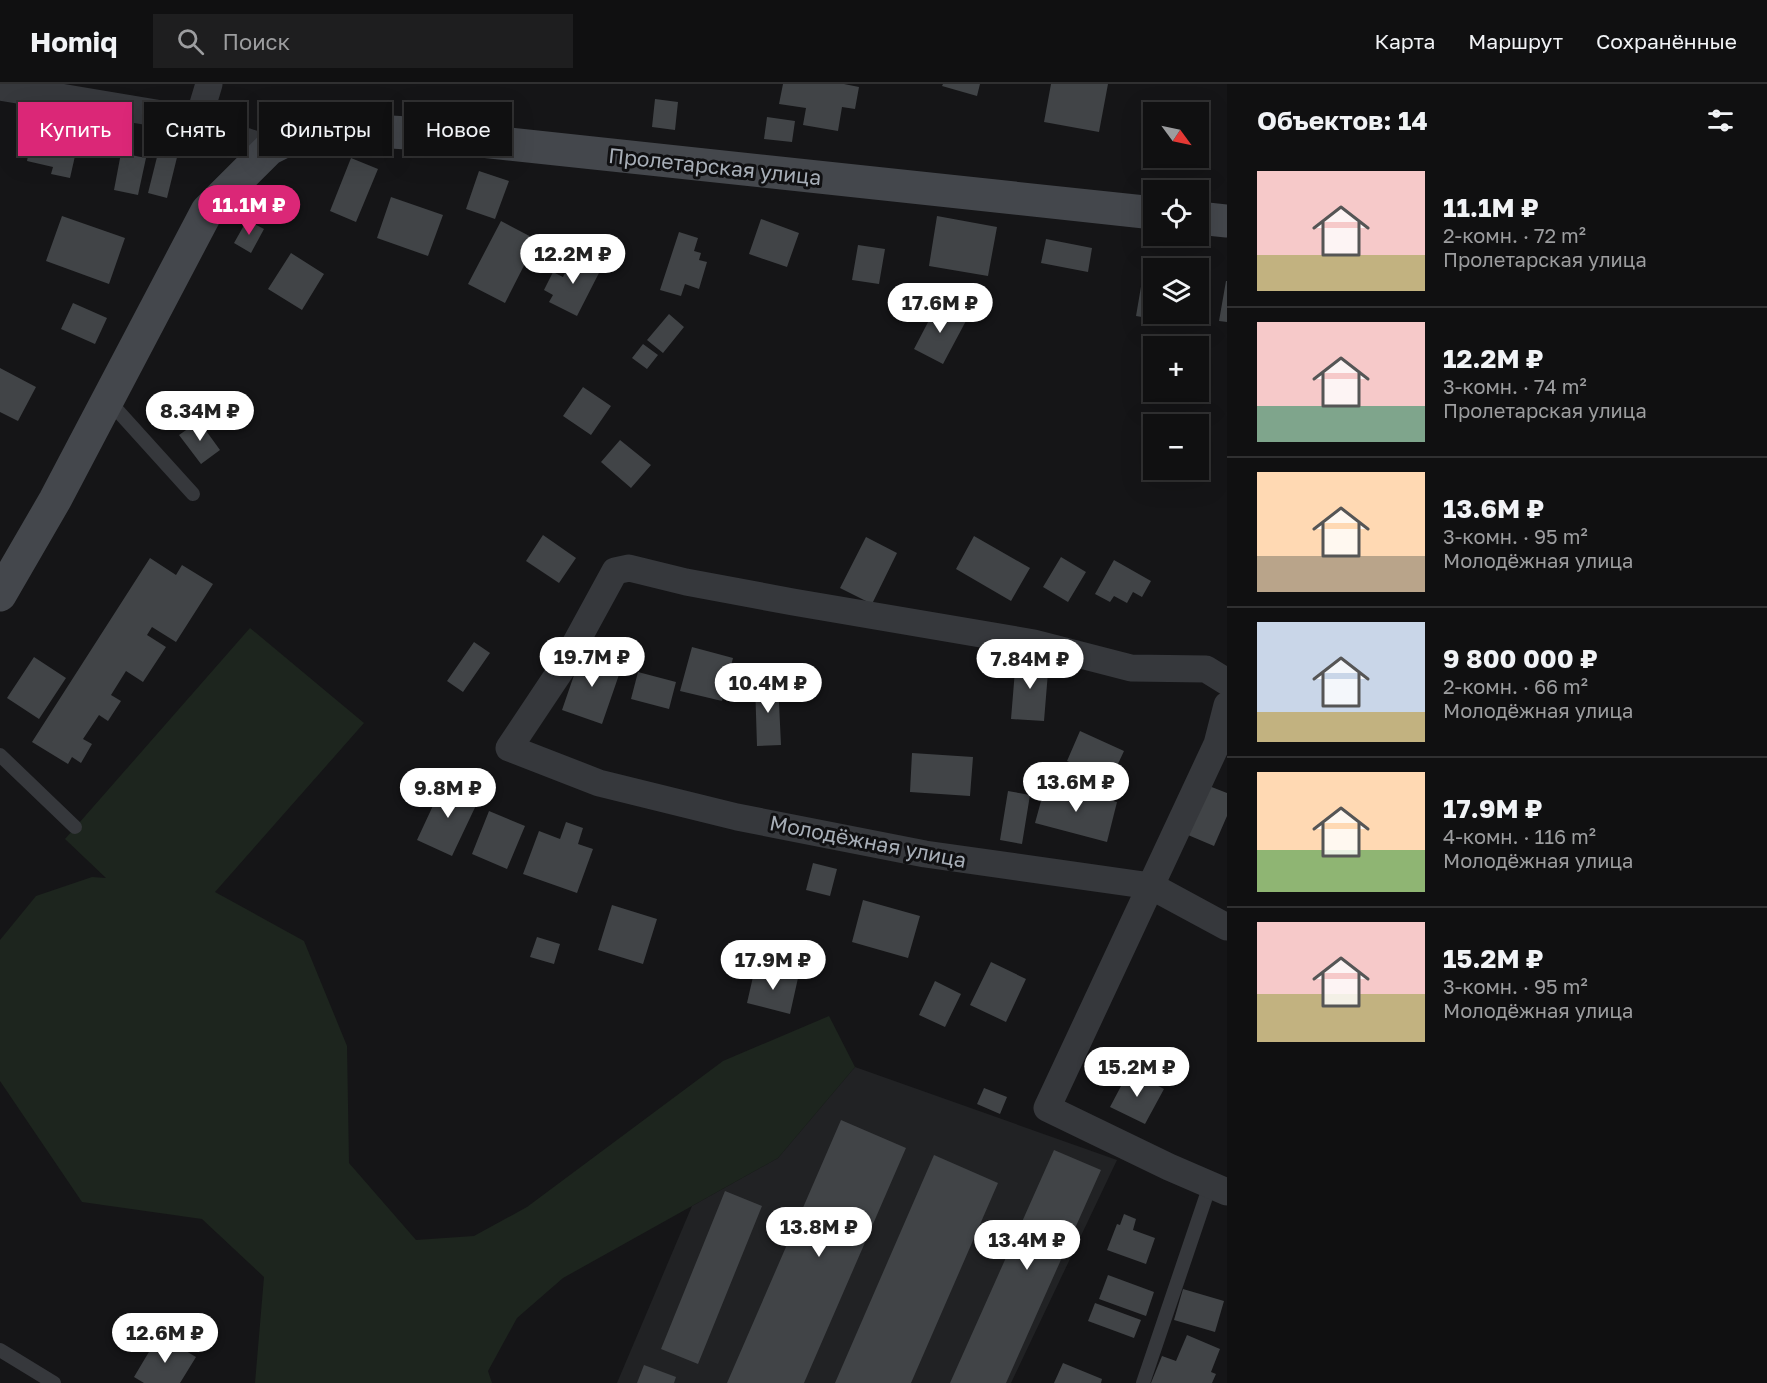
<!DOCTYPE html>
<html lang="ru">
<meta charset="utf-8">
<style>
:root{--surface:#101011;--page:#1e1e1f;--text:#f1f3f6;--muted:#9c9d9f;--line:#303031;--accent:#db2777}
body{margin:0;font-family:"Golos Text",sans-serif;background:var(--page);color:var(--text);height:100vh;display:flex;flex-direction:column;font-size:22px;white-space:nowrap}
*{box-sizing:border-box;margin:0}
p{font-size:20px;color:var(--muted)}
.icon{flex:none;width:33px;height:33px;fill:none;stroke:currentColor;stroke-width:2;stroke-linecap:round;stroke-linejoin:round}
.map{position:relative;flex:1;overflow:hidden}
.drawer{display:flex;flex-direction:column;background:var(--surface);width:540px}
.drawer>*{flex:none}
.banner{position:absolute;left:18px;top:18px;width:570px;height:54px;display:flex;gap:12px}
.needle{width:39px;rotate:123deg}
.buttons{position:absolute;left:1143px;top:18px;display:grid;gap:12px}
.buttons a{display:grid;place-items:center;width:66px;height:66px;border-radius:0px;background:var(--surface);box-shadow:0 6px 24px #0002,0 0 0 2px var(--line);font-size:30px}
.price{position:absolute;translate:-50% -51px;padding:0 14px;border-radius:21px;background:#fff;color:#222;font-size:20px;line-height:39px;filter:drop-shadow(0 2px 3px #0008)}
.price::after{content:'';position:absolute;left:50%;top:36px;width:18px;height:14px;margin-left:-9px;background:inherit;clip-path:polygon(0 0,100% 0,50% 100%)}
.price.selected{background:var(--accent);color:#fff}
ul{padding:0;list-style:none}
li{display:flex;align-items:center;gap:18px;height:150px;padding:0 30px}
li+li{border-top:2px solid var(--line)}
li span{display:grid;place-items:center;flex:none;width:168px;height:120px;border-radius:0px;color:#555}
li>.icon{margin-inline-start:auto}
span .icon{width:72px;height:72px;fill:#fffc;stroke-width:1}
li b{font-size:26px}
h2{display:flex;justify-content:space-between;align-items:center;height:72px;padding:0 30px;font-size:26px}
.pill{padding:0 21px;border-radius:0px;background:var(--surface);box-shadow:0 6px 24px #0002,0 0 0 2px var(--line);font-size:21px;line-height:54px}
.pill.selected{background:var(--accent);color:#fff}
header{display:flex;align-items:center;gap:36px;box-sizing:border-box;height:84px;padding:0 30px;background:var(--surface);border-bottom:2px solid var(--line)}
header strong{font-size:28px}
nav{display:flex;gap:33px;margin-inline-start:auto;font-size:21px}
.search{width:420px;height:54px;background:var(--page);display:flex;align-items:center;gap:15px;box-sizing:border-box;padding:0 21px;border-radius:0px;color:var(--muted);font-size:22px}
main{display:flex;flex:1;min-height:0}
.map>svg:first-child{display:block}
</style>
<header>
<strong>Homiq</strong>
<div class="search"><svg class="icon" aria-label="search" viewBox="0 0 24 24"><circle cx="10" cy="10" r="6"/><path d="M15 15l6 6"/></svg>Поиск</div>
<nav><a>Карта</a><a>Маршрут</a><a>Сохранённые</a></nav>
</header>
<main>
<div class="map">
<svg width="1227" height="1299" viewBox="0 0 1227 1299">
<rect width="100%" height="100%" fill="#151517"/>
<path fill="#212224" d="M855,983L1117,1076L1011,1299H617L692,1122L778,1074Z"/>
<path fill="#1d251e" d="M250,544L364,639L215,808L304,857L347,962L349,1079L416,1156L474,1152L527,1123L723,977L829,932L855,983L778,1074L563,1194L517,1234L488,1287L492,1299H255L264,1193L202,1135L82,1118L0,997V856L36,812L92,793L106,794L65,755Z"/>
<path fill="#414447" d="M783,0H844L859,3L855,25L842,23L838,47L803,41L806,24L779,20Z
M943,0H980L977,12L942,2Z
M1051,0H1108L1099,48L1044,38Z
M655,15L678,18L675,46L652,43Z
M767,33L795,37L792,58L764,55Z
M57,40L66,42L65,47L80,50L70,94L51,90L53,83L27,77L34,41L56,45Z
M164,45L183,49L167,114L148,109Z
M121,69L146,74L138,111L114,106Z
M351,74L378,85L356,138L330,127Z
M479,87L509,97L495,135L466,125Z
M391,113L443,131L428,172L377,154Z
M62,132L125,154L109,200L46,177Z
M937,132L997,143L988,192L929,182Z
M761,135L799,149L787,183L749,170Z
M247,136L264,145L251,169L234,159Z
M501,137L537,156L505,219L468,200Z
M679,148L698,154L694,167L701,169L699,176L707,178L699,205L685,200L681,212L660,206Z
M1046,155L1092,164L1088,188L1041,179Z
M858,161L885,165L879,200L852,196Z
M291,169L324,190L302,226L268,205Z
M574,171L601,185L577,232L549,218L553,211L544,206L553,188L563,193Z
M1144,185L1154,187V230H1166L1165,237L1136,232Z
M1226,197H1227V238L1219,237Z
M73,219L107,234L95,260L61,245Z
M938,219L967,235L943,280L914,265Z
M669,230L684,243L663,269L647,256Z
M643,260L658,271L647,285L632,274Z
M0,284L36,303L18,337L0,328Z
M583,303L611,322L591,351L563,332Z
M199,337L220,366L201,380L179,351Z
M620,356L651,381L631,404L601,378Z
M543,451L576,474L559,499L526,477Z
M974,452L1030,484L1011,517L956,485Z
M866,453L897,469L872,520L840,504Z
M1061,473L1086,488L1068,518L1043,503Z
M150,474L176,491L182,481L213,500L176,558L152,543L147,551L166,563L143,598L126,587L111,611L121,617L108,637L99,631L83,655L92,660L81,679L72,673L68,680L32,658Z
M1114,476L1151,497L1142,513L1133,508L1127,519L1114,512L1110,518L1095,510Z
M474,558L490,569L463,608L447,597Z
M692,563L733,574L722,617L680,607Z
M582,568L622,582L602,640L562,626Z
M34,573L66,594L39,635L7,614Z
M1016,574L1049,576L1044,637L1011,635Z
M638,588L676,598L669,625L631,615Z
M778,598L781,661L757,662L755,599Z
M1080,647L1124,667L1110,697L1067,677Z
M912,669L973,673L970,712L910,708Z
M444,698L479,715L452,772L417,756Z
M1046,699L1117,718L1107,758L1035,739Z
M1209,702L1227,709V732L1214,762L1188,751Z
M1008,707L1030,711L1022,760L1000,756Z
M489,727L525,742L507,785L472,770Z
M566,738L583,744L578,760L593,765L577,809L523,790L539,747L560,755Z
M813,779L837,785L830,812L806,806Z
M863,816L920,832L908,874L852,858Z
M612,821L657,835L643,880L598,866Z
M537,853L560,860L554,880L530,873Z
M991,878L1026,895L1006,938L970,921Z
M755,884L798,894L790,930L747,919Z
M935,897L961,910L945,943L919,931Z
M1129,987L1164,1005L1145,1040L1110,1023Z
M984,1004L1007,1013L1000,1030L977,1020Z
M841,1036L906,1064L804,1299H727Z
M1054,1066L1101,1086L1006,1299H950Z
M934,1071L998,1099L911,1299H835Z
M725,1107L762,1122L698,1280L661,1265Z
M1124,1130L1136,1135L1133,1146L1155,1154L1146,1180L1107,1166L1117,1140L1120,1141Z
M1108,1191L1154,1208L1146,1232L1099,1215Z
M1183,1205L1224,1217L1215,1248L1174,1236Z
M1095,1219L1141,1236L1134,1254L1088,1237Z
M159,1251L196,1273L180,1299H144L134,1293Z
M1187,1251L1220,1265L1211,1288L1216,1290L1212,1299H1151L1162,1272L1176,1277Z
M1063,1279L1102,1295L1101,1299H1054Z
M644,1281L676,1293L674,1299H637Z"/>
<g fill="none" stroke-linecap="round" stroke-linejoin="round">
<path stroke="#36383c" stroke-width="14" d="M108,316L193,410
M0,671L75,743
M0,1266L54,1299
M1143,1299L1210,1101"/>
<path stroke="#36383c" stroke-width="27" d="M0,3L168,31L269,65
M197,40L209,0
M1227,598L1206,585L1131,584L1034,559L793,518L686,498L629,484L615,487L561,586L509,664L599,699L737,733L925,770L1151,802L1227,843
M1227,621L1217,660L1047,1024L1169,1083L1227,1108"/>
<path stroke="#44474c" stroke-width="33" d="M1198,134L1227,137
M0,511L55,416L207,127L269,65L295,52L329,44L407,49L1154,129"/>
</g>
<g text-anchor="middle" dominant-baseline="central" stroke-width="6" stroke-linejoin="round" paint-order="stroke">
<g font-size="21" fill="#a7aeb7" stroke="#101012">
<text transform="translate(715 82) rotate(6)">Пролетарская улица</text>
<text transform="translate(868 757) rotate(11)">Молодёжная улица</text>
</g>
</g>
</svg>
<div class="buttons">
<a><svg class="needle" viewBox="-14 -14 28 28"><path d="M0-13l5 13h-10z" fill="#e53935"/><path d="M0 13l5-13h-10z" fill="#9c9d9f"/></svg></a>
<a><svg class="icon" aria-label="locate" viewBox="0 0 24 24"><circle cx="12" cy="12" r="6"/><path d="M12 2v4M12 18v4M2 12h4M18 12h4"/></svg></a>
<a><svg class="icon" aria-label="layers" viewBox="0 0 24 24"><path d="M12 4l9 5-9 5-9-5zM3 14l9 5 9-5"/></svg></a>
<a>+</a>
<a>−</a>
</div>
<b class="price selected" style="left:249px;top:152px">11.1M ₽</b>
<b class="price" style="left:573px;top:201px">12.2M ₽</b>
<b class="price" style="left:940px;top:250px">17.6M ₽</b>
<b class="price" style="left:200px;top:358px">8.34M ₽</b>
<b class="price" style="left:592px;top:604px">19.7M ₽</b>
<b class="price" style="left:1030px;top:606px">7.84M ₽</b>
<b class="price" style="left:768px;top:630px">10.4M ₽</b>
<b class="price" style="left:1076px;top:729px">13.6M ₽</b>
<b class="price" style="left:448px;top:735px">9.8M ₽</b>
<b class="price" style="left:773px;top:907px">17.9M ₽</b>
<b class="price" style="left:1137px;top:1014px">15.2M ₽</b>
<b class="price" style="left:819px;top:1174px">13.8M ₽</b>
<b class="price" style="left:1027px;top:1187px">13.4M ₽</b>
<b class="price" style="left:165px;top:1280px">12.6M ₽</b>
<div class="banner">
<a class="pill selected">Купить</a>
<a class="pill">Снять</a>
<a class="pill">Фильтры</a>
<a class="pill">Новое</a>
</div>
</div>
<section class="drawer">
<h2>Объектов: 14<svg class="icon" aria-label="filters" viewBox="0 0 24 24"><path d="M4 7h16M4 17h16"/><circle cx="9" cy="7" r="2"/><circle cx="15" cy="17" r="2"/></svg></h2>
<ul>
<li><span style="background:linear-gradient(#f6c9c9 70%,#c2b280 0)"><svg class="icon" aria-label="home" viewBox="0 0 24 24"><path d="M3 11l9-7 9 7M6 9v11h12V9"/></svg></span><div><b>11.1M ₽</b><p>2-комн. · 72 m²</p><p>Пролетарская улица</p></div></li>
<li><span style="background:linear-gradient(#f6c9c9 70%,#7fa58c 0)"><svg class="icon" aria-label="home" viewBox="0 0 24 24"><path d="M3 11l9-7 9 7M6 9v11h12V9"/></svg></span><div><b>12.2M ₽</b><p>3-комн. · 74 m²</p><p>Пролетарская улица</p></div></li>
<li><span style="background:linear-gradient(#ffd9b3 70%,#b9a48a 0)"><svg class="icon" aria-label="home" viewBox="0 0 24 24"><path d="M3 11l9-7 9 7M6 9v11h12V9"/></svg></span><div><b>13.6M ₽</b><p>3-комн. · 95 m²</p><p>Молодёжная улица</p></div></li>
<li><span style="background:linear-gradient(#c9d6e8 75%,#c2b280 0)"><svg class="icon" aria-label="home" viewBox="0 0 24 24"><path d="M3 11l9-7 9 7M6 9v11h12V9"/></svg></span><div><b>9 800 000 ₽</b><p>2-комн. · 66 m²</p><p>Молодёжная улица</p></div></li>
<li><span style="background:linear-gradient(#ffd9b3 65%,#8fb573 0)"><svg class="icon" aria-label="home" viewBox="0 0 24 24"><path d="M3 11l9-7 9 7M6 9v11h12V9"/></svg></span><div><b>17.9M ₽</b><p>4-комн. · 116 m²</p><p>Молодёжная улица</p></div></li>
<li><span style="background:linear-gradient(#f6c9c9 60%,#c2b280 0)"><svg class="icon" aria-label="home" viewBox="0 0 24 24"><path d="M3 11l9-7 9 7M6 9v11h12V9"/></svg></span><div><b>15.2M ₽</b><p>3-комн. · 95 m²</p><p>Молодёжная улица</p></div></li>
</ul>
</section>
</main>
